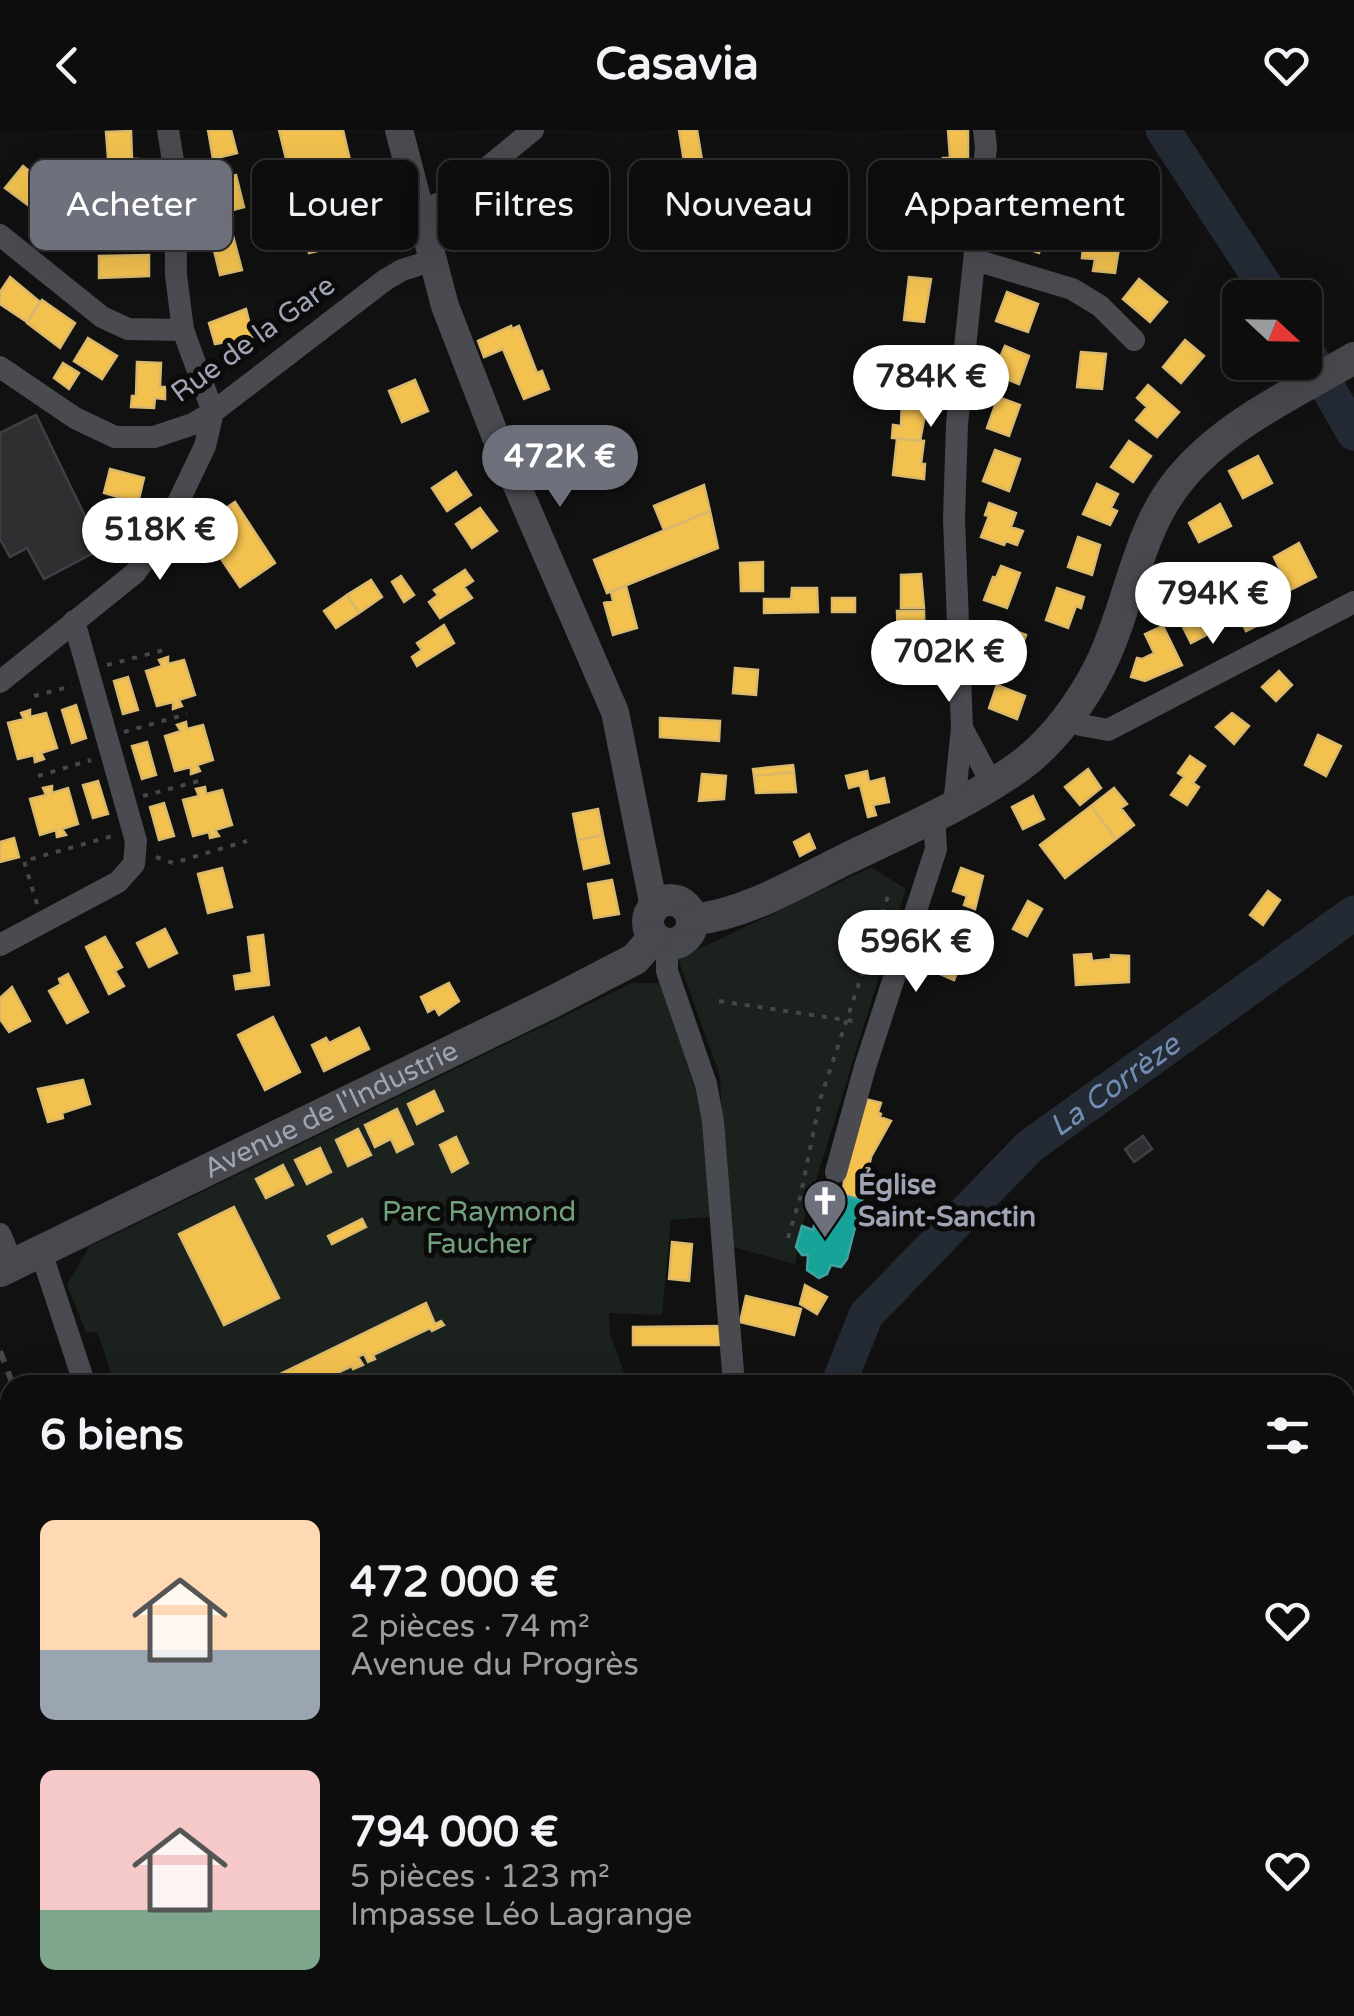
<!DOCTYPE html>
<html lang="fr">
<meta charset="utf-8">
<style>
:root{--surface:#0d0d0d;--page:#161616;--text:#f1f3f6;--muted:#9a9c9d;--line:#2d2d2e;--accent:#6e707b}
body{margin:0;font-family:"Varela Round",sans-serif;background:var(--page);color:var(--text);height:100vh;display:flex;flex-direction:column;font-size:38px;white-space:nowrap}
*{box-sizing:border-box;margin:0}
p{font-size:32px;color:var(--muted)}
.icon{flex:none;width:55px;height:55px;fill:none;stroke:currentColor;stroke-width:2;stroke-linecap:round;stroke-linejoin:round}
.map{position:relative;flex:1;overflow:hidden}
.panel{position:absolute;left:0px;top:1245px;width:1355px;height:642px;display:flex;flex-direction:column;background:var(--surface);border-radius:30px 30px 0 0;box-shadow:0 10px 40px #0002,0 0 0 2px var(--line)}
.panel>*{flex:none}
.hud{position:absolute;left:30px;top:30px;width:1295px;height:90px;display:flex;gap:20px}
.needle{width:65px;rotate:112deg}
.controls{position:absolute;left:1222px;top:150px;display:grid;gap:20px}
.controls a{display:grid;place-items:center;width:100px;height:100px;border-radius:15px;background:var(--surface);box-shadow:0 10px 40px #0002,0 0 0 2px var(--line);font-size:50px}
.price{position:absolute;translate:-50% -85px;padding:0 22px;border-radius:35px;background:#fff;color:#222;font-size:32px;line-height:65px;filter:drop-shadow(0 2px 5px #0008)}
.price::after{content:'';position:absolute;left:50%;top:60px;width:30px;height:22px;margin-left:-15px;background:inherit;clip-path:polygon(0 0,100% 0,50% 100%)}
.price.active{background:var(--accent);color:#fff}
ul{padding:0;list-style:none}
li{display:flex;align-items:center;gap:30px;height:250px;padding:0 40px}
li span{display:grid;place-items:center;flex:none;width:280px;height:200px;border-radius:15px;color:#555}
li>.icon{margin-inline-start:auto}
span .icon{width:120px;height:120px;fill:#fffc;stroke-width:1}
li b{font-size:42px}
h2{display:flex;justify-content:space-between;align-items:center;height:120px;padding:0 40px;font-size:42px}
.chip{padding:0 35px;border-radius:15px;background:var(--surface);box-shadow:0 10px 40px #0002,0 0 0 2px var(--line);font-size:35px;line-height:90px}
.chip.active{background:var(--accent);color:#fff}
header{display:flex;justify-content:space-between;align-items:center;height:130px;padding:0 40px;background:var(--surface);font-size:45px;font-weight:800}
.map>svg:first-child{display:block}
</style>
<header><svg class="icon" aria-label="back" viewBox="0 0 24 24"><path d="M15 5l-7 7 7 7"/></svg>Casavia<svg class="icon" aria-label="heart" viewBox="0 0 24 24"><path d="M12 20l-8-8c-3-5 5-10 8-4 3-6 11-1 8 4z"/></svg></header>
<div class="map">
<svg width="1354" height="1886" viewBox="0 0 1354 1886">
<rect width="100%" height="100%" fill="#111"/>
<path fill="#1b211c" d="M871,737L906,759L802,1096L795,1134L729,1116L720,946L678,829Z
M632,853H671L706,954L720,1086L671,1090L662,1185L609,1183L610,1205L629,1255H115L98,1203L86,1202L67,1155L89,1117Z
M355,1878H838L842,1886H359Z"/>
<path fill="#f2c14e" stroke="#d9b86d" stroke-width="2.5" d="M208,0H231L237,23L213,29Z
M279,0H343L352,39L359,38L360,44L354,47L358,65L350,66L360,105L356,112L309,123Z
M679,0H697L702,30L684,32Z
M948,0H968V44L945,47L943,28H950Z
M131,1L132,29H138L139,40L109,42L106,2Z
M23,36L57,64L40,84L5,58Z
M1040,44L1049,45L1047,51L1054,53L1056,47L1072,52V56L1076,54L1086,68L1074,78L1067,70H1064L1062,75L1036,64Z
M236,45L244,77L218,84L213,51Z
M115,61L143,62V94H115Z
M1017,86L1048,98L1039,123L1006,111Z
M232,102L242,140L220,145L211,108Z
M1084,107L1120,112L1115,143L1093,141L1095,129L1082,128Z
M149,125V146L99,148V126Z
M10,147L40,172L27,192L0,174V162Z
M909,147L931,149L924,192L904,190Z
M1139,149L1167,172L1150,192L1123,169Z
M1007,162L1038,174L1028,202L996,191Z
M42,170L75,193L60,218L27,193Z
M246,179L253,207L215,214L209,193Z
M511,196L512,199L519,196L537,243L542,241L549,259L524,269L503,219L484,227L478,211Z
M88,208L117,226L102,249L74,231Z
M1185,210L1204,226L1181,253L1163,237Z
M1005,216L1029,226L1019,254L993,244Z
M1081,222L1106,224L1102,259L1077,257Z
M137,232L161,233L160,257H165V269L155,268L154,278L131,277L132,266H136Z
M63,233L79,243L69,259L54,248Z
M415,250L428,281L402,292L389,261Z
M1148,255L1179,282L1157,307L1136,290L1147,277L1137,268Z
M902,266L928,269L920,311L892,308L893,295L901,296Z
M998,267L1020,275L1009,306L987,298Z
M897,309L924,311L921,334H925L924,349L893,345Z
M1129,311L1151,326L1133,352L1111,337Z
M995,320L1020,329L1009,361L983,351Z
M1258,326L1272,353L1243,368L1229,341Z
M110,339L144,348L138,373L104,363Z
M456,342L471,365L447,381L432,358Z
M1097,354L1118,364L1111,378L1117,381L1110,395L1083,384Z
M704,355L710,381L664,400L654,376Z
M235,372L275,433L240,457L199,396Z
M989,373L1016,383L1011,397L1023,401L1017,415L1006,411L1004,415L981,407L989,386L985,385Z
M1220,374L1231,396L1199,412L1189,393Z
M480,378L497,401L472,418L456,394Z
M710,381L718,418L607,463L594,430Z
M1078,407L1100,415L1092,445L1068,437Z
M1299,413L1316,447L1290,460L1274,427Z
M763,432V461H741L740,433Z
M1001,436L1020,443L1007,478L984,470L993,447L996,448Z
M465,440L473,451L464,457L472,468L440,488L429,472L438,465L434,460Z
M921,444L924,478H901V445Z
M401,446L414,465L404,472L392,452Z
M371,450L382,467L359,483L347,465Z
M626,456L637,498L613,505L604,473L613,471L611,462Z
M792,458H817L818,482L764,483V469H791Z
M1057,458L1084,467L1081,478L1076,476L1068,498L1046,490Z
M1267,464L1277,486L1246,501L1236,480Z
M347,465L359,483L336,498L324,481Z
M832,468H855V482H832Z
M1209,474L1220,498L1191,513L1179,489Z
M897,481H924L925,516L898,517Z
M997,494L1026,505L1014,537L986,526Z
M444,495L454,513L417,536L412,527L422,520L417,513Z
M1163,496L1182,535L1145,551L1131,547L1137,528L1142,529L1154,523L1145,504Z
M925,516L926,545H904V517Z
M168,527V534L184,530L195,565L179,570L182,576L173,579V572L157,576L146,541L162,536L159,530Z
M735,538L758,540L756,565L733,563Z
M1279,541L1292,555L1276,571L1262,557Z
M128,547L138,580L123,584L114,551Z
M997,555L1025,566L1017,589L989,578Z
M76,575L86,608L72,613L62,580Z
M30,580V587L46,583L57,618L41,623L44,629L35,632L34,625L18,629L8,593L24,589L21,583Z
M1232,583L1249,596L1234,614L1216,597Z
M660,588L720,591L719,611L660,607Z
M186,592L187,599L203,595L213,630L197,635L200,641L191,644V637L175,641L165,606L181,601L177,595Z
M1318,605L1341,616L1326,646L1305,635Z
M147,612L156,645L142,649L132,616Z
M1190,626L1205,636L1193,653L1199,657L1187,675L1171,665L1184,647L1178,643Z
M793,635L794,642L754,646L753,639Z
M1088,639L1101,658L1080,675L1065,657Z
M867,641L869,652L884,648L889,672L873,675L876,685L868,687L860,655L849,658L846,646Z
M794,642L796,662L756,663L754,646Z
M702,644L726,646L724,669L699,671Z
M98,651L108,684L93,688L83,655Z
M52,656V663L68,658L78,694L62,699L66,705L57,707L56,700L40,705L30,669L46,665L43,658Z
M205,657L206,664L222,660L232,695L215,700L219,706L210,708L209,702L193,706L183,670L199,666L196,659Z
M1114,658L1127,674L1121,678L1134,695L1116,709L1091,676Z
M1033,666L1044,689L1023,699L1012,677Z
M164,673L174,706L159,710L150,677Z
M1091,676L1116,709L1065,748L1040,715Z
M598,679L603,705L578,710L573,684Z
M809,704L815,718L800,726L794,712Z
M603,705L609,733L584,739L578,710Z
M14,708L19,727L0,732V712Z
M222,738L232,777L208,783L198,744Z
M961,738L983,746L975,779L964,775L967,766L953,761Z
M612,750L619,784L594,788L588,754Z
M1268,761L1280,770L1263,795L1250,785Z
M1028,771L1042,779L1027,806L1013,799Z
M950,794L976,806L970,818L944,807Z
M165,799L177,823L149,837L137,813Z
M263,805L269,855L236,859L234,846L252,843L248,807Z
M105,807L122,837L115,841L124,856L109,864L86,817Z
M944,807L968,817L954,850L931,840Z
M1091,824L1092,831L1111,829V825L1129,826V852L1076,855L1074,825Z
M68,844L88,882L67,893L49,861L61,854L59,849Z
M449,853L459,871L439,885L435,878L428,882L421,867Z
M12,857L30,891L9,902L0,889V868Z
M273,887L300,942L265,960L238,905Z
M359,898L369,919L324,941L312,915L326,908L329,913Z
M83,950L90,974L62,983L63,988L48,992L38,959Z
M434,961L443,981L417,994L408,974Z
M865,969L881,973L878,982L881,984L880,987L891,991L871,1027L862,1070L843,1064L845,1036Z
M397,979L413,1014L397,1022L391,1009L375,1017L365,995Z
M358,999L371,1025L348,1036L336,1010Z
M456,1007L468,1033L452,1042L440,1015Z
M320,1018L331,1042L307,1054L295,1030Z
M283,1035L293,1055L266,1068L256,1049Z
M234,1077L279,1168L224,1195L179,1104Z
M362,1089L366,1097L332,1114L328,1106Z
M672,1112L692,1114L689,1151L669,1149Z
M805,1155L827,1167L817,1184L800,1174Z
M746,1166L801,1179L794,1205L740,1192Z
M426,1173L435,1194L441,1191L444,1195L432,1201L430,1198L373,1225L375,1229L368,1232L364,1224L358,1227L363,1235L353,1239L352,1236L311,1255H285L280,1244Z
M721,1196V1215H633V1197Z
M4,1601L10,1617V1630L0,1634V1603Z
M10,1648V1684L5,1686L0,1671L3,1667L0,1651Z"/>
<path fill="#e4572e" stroke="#d06e56" stroke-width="2.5" d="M1354,1697V1750L1345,1746V1719Z"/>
<path fill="#17a398" stroke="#40a3a0" stroke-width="2.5" d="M822,1060L862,1070L847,1129L841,1137L831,1135L827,1144L819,1148L807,1140L808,1125H802L796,1117L802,1096L813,1100Z"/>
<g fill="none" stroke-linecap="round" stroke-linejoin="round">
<g stroke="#232a33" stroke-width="35">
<path d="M1163,0L1273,168"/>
<path d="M1305,218L1354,303"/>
<path id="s1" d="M838,1255L866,1185L1030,1016L1354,783"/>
<path d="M871,1878L875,1886"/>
</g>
</g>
<path fill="#2f2f31" stroke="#3f4045" stroke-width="2.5" d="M36,285L101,419L44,449L27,418L10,427L0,409V303Z
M1143,1006L1152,1019L1134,1032L1125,1019Z"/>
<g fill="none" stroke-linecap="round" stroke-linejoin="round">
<path stroke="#46474c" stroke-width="4" stroke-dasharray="5 8" stroke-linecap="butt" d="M107,535L168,519
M34,566L72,556
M124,602L187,584
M38,646L91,630
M143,666L206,649
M156,727L173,733L247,711
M37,774L24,731L116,705
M719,871L859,892
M788,1108L800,1068L820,970L888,766
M369,1878L373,1886
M810,1878L816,1886"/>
<path stroke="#4a4b51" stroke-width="22" d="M421,80L448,70L533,0
M0,105L102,187L128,199L183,200
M975,130L1072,159L1100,176L1134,210
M0,237L75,288L115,307H154L193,294L213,282L385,150L402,140L431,131
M0,552L135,443L163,404L205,316L213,282L183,200L176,145L175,43L168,0
M1069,587L1081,595L1108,600L1354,472
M962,598L954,389L957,294L986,17L984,0
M954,675L962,598L991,652
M667,814V841L706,954L713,991L734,1255
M0,815L118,752L134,734L136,711L74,491
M836,1042L865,937L936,719L934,685
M0,1104L13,1135
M41,1122L85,1255
M325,1878L329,1886"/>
<path stroke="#4a4b51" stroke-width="28" d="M399,0L445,176L495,305L615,582L654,777"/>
<g stroke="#48494e" stroke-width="32">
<circle cx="670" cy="792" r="22"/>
<path d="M692,790C747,784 797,753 846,729C904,701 967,674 1020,636C1053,612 1082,572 1100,536C1130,476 1136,402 1180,349C1225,294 1295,263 1354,228"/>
<path id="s2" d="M0,1141L552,872L635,829L654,807"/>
</g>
<path stroke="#46464b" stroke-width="6" stroke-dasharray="12 10" stroke-linecap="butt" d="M0,1221L13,1255
M258,1878L261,1886"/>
</g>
<defs>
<symbol id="church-pin" viewBox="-11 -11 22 30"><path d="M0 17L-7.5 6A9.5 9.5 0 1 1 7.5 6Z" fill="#6e707b" stroke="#0b0b0c"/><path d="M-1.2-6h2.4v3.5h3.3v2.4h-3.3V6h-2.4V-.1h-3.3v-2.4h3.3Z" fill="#fff"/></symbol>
</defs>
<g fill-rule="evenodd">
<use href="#church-pin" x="800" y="1046" width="50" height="68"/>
</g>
<g text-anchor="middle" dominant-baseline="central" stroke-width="10" stroke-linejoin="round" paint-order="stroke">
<g font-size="28" fill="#a0a3b4" stroke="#0b0b0c">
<text transform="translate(253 209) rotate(-36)">Rue de la Gare</text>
<text stroke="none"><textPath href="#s2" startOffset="368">Avenue de l'Industrie</textPath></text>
</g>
<g font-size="28" font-weight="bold" fill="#a0a3b4" stroke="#0b0b0c" text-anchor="start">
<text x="858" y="1055">Église<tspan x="858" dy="32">Saint-Sanctin</tspan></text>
</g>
<g font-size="28" fill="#74a17d" stroke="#0b0b0c">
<text x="479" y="1082">Parc Raymond<tspan x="479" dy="32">Faucher</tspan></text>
</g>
<g font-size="30" font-style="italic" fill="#728cb3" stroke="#0b0b0c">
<text stroke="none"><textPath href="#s1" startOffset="415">La Corrèze</textPath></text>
</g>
</g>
</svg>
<div class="controls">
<a><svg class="needle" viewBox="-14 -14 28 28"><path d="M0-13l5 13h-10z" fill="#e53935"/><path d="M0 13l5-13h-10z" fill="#9a9c9d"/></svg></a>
</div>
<b class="price" style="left:931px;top:300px">784K €</b>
<b class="price active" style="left:560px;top:380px">472K €</b>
<b class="price" style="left:160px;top:453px">518K €</b>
<b class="price" style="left:1213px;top:517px">794K €</b>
<b class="price" style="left:949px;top:575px">702K €</b>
<b class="price" style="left:916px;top:865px">596K €</b>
<div class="hud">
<a class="chip active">Acheter</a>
<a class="chip">Louer</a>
<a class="chip">Filtres</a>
<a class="chip">Nouveau</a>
<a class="chip">Appartement</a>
</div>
<section class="panel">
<h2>6 biens<svg class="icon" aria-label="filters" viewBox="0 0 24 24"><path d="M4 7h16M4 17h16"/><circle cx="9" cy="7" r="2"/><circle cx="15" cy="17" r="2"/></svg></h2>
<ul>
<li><span style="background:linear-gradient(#ffd9b3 65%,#9aa5b1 0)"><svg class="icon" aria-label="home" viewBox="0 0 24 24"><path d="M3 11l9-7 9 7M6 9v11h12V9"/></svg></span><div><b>472 000 €</b><p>2 pièces · 74 m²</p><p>Avenue du Progrès</p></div><svg class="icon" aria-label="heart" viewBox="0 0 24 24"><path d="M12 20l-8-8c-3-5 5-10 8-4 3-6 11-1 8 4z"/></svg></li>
<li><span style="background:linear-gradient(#f6c9c9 70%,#7fa58c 0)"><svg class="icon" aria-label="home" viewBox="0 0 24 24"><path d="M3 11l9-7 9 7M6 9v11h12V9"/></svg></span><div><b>794 000 €</b><p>5 pièces · 123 m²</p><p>Impasse Léo Lagrange</p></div><svg class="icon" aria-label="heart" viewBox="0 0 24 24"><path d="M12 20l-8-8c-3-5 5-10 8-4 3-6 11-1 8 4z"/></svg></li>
</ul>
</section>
</div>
